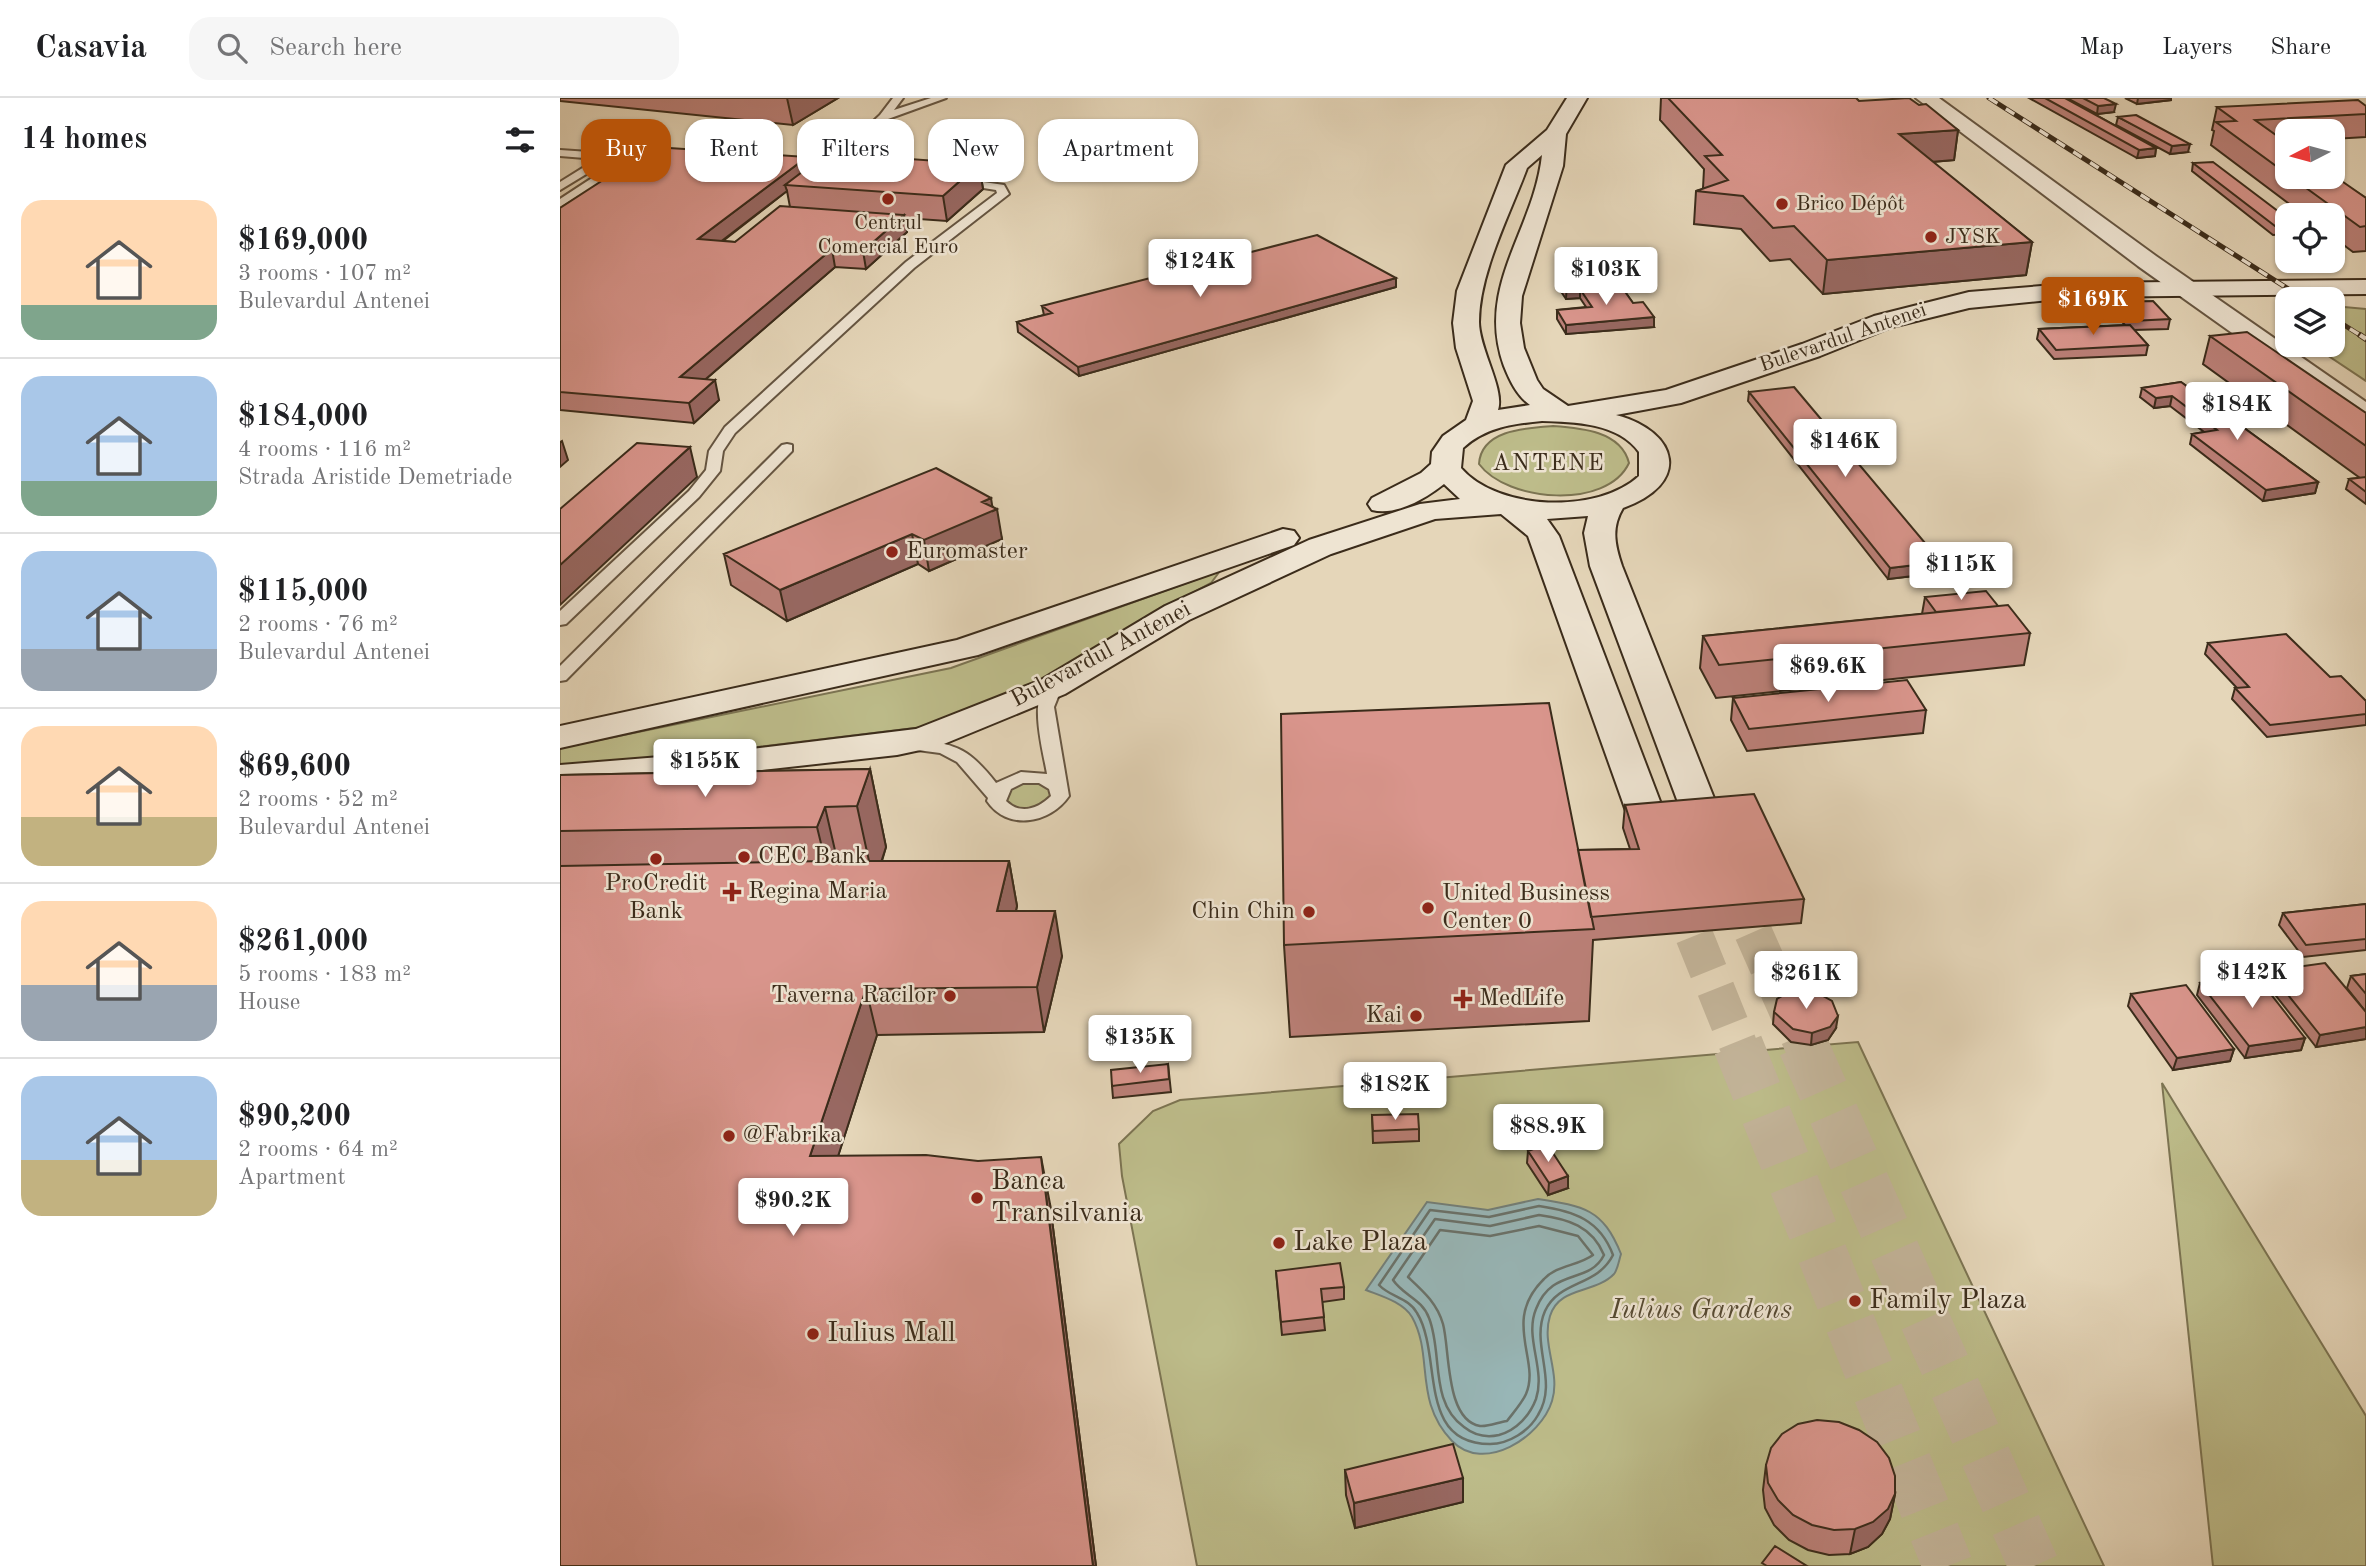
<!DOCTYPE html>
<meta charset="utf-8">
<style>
:root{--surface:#fff;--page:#f6f6f6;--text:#202124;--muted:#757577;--line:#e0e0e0;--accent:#b45309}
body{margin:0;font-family:"Old Standard TT",serif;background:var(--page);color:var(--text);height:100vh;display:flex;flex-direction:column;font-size:26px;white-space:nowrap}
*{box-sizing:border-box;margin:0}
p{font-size:23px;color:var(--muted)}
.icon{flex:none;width:38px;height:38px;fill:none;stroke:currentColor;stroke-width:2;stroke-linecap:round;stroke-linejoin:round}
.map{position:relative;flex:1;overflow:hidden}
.details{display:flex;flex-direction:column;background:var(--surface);width:560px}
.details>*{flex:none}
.banner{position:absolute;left:21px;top:21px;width:665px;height:63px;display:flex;gap:14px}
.needle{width:46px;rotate:264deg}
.buttons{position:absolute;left:1715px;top:21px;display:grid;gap:14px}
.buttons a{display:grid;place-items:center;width:70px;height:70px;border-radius:14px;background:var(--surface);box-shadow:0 2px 5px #0004;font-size:35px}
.price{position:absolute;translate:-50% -60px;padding:0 16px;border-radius:7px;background:#fff;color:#222;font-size:23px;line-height:46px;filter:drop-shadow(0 2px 4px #0008)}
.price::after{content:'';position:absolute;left:50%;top:42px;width:21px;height:16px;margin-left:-10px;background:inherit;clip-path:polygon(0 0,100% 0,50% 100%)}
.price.on{background:var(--accent);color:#fff}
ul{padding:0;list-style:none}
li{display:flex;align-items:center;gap:21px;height:175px;padding:0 21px}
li+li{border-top:2px solid var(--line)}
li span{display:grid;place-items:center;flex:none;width:196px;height:140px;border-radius:21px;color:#555}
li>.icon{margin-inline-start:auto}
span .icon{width:84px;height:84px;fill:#fffc;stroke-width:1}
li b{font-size:30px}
h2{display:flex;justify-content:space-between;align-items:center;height:84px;padding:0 21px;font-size:30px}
.tag{padding:0 24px;border-radius:21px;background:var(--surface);box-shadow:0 2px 5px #0004;font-size:24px;line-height:63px}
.tag.on{background:var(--accent);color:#fff}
header{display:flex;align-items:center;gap:42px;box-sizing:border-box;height:98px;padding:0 35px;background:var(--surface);border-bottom:2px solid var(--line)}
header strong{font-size:33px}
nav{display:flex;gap:38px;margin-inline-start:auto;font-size:24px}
.search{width:490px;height:63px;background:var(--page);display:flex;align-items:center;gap:18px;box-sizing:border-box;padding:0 24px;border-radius:21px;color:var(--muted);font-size:26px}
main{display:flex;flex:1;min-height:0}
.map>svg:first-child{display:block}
</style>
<header>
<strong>Casavia</strong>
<div class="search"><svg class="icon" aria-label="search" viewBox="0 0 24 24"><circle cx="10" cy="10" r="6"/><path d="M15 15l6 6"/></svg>Search here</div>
<nav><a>Map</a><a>Layers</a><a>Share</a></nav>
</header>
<main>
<section class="details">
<h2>14 homes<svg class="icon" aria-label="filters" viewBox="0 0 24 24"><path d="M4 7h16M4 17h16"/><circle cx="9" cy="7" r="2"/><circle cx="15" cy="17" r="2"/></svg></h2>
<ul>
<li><span style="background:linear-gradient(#ffd9b3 75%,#7fa58c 0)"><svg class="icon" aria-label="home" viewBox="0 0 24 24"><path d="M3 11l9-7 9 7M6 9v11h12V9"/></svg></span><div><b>$169,000</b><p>3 rooms · 107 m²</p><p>Bulevardul Antenei</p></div></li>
<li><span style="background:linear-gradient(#a9c7e8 75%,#7fa58c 0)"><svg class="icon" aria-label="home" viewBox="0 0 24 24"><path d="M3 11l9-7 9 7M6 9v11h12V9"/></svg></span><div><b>$184,000</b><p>4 rooms · 116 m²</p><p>Strada Aristide Demetriade</p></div></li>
<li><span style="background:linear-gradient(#a9c7e8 70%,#9aa5b1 0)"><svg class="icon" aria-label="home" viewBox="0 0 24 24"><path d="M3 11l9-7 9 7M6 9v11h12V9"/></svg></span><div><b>$115,000</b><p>2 rooms · 76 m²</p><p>Bulevardul Antenei</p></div></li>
<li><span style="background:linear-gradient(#ffd9b3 65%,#c2b280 0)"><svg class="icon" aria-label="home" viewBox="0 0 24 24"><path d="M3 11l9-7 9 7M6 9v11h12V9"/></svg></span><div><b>$69,600</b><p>2 rooms · 52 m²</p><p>Bulevardul Antenei</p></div></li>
<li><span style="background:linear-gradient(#ffd9b3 60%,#9aa5b1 0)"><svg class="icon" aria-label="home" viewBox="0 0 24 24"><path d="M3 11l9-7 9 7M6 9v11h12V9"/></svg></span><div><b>$261,000</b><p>5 rooms · 183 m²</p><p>House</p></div></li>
<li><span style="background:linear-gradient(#a9c7e8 60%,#c2b280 0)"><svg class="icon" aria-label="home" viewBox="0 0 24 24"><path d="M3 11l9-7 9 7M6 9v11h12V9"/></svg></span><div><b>$90,200</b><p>2 rooms · 64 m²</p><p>Apartment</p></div></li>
</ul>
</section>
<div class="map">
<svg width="1806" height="1468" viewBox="0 0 1806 1468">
<rect width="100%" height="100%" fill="#e5d6b9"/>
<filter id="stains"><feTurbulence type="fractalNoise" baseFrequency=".00286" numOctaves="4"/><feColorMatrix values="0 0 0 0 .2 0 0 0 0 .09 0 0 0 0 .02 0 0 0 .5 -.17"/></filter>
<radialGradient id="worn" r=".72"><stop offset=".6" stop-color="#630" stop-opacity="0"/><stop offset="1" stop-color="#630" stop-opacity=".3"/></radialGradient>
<path fill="#bdbc8a" stroke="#7c7452" stroke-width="2" d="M1773,208L1806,211V283L1752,247H1773Z
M993,328C1021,330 1061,333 1069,365C1047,412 947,404 919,366C921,332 965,330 993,328Z
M660,473L651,485L562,533L488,582L363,629L0,673V650L391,570Z
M480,682L496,695L479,711H449L441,695L451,687Z
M1298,944L1544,1468H637L562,1078L559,1046L593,1013L620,1002Z
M1602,985L1806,1318V1468H1653Z"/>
<path fill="#98b7b8" stroke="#737f79" stroke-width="2" d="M978,1101C1024,1108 1043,1111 1061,1156C1059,1162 1058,1171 1054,1176C1035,1196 999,1188 990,1218C981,1246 1001,1275 992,1303C981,1339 924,1376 892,1343C853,1302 874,1258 852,1219C843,1204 821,1198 806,1192L867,1104L928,1112Z"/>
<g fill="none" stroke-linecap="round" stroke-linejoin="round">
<path stroke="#6a726a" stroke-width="2.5" d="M979,1108C1014,1113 1040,1122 1053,1157C1037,1189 999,1182 985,1213C970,1247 999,1283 978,1317C969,1333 949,1346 930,1346C856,1346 883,1257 857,1215C849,1200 830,1199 819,1187L870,1112L929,1119Z
M979,1117C1008,1121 1032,1128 1044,1157C1029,1187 992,1169 976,1211C964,1240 986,1271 976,1301C970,1317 957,1332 939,1337C926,1340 914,1337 904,1329C869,1304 883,1255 869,1220C862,1201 844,1198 833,1182L875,1121L930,1128Z
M979,1128L1018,1138L1033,1157C1018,1168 997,1167 984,1181C941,1223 981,1262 966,1296C962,1305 953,1315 947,1323C939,1324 928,1329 920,1328C885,1322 890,1251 883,1226C877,1205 863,1193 848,1179L880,1132L930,1138Z"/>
<path stroke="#c3b499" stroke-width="38" stroke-dasharray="38 19" stroke-linecap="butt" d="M1170,782L1244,949
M1113,785L1179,949"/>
<path stroke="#c3b499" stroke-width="50" stroke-dasharray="50 25" stroke-linecap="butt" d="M1178,947L1388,1468
M1243,947L1474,1468"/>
<defs>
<path id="lane" d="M333,0H343L334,12L371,0H386L328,21L272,73H264V69L320,17Z
M65,50L84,57L0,109V101L55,65L46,64L0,92V84L37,61L0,58V52L44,55ZM65,56L69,58L53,59Z
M396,80L444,87L449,96L354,170L175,335L163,353L160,373L139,399L6,526L0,527V513L129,393L146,372L149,353L165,329L346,164L437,95L436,92L392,85L390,83Z
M227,346L232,347V353L6,582L0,583V568L222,347Z
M493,584L502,589L494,609L509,698C490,726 447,733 427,703L428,700L397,664L380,655L350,651L347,647L356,642C397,645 411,653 436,685L461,674L487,676C484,656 465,591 493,584ZM463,685H479L489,691L491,698C478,711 460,717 446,703L451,691Z"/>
<path id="street" d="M1356,0H1379L1596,158L1806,304V325L1796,323L1578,168Z"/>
<path id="secondary" d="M1007,0H1027L1006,36L1003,68L962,198L960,225L964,250L977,282L983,291L1008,308L1106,292L1242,246L1314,218L1409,194L1519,185L1806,182V196L1519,199L1409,210L1332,229L1260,258L1121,305L1056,317C1120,334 1131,386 1063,410C1051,430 1055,447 1062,468L1163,723L1158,731L1144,734L1130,731L1125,723L1030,468L1024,435L1028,418L987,421L999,438L1109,727L1104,735L1090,738L1076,735L1071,727L968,438L941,416L875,421L771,456L629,522L505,596L379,648L337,657L175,675L0,689V667L175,653L356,631L481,582L605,508L749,442L860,406L900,401L884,386C865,401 836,418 812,412L808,406L812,400L861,375L871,366L872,354L883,338L906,322L913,303L896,250L893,225L897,193L946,67L987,32ZM982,57C974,133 915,188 944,268C950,283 957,298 970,307L938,312C945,291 919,251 919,224C919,175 950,116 967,70ZM982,323C1015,324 1058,325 1079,354V378C1038,416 938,413 901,370L903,350C926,329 952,326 982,323Z
M723,431L734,433L739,440L734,447L418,557L0,650V628L397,542Z"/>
</defs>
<use href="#lane" stroke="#665642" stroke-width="4"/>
<use href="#street" stroke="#665642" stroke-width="4"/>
<use href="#secondary" stroke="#3b2c1b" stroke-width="4"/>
<use href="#lane" fill="#eee4d2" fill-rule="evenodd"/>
<use href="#street" fill="#eee4d2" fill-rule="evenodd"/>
<use href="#secondary" fill="#eee4d2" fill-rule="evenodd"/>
<defs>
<path id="rail-far1" d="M1429,0L1744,201
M1773,220L1803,239"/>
<path id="rail" d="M1800,237L1806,241"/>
</defs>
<use href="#rail-far1" stroke="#3b2c1b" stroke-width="5"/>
<use href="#rail" stroke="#3b2c1b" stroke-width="6"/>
<use href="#rail-far1" stroke="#eee4d2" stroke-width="3.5" stroke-dasharray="10" stroke-linecap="butt"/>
<use href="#rail" stroke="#eee4d2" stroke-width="4.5" stroke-dasharray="12" stroke-linecap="butt"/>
</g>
<path fill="#bb8078" stroke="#3b2c1b" stroke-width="2" fill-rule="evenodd" d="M0,0H278L233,27L0,3Z
M1101,0H1296L1299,3L1359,7L1398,32L1394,62L1372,64L1472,144L1466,177L1263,196L1230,161L1210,163L1181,131L1134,126L1136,93L1144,91L1143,90L1144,71L1100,22Z
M1469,0H1505L1596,50L1595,58L1577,60Z
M1507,0H1544L1554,14L1537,16Z
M1565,0H1611V2L1577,6Z
M1806,8V39L1773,41V33H1727V43H1725L1727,45V79H1773L1806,100V153L1793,154L1773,139V117H1744L1651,47L1654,33L1652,32L1657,9Z
M1558,19L1628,54L1610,56L1556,27Z
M247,59L249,69L419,66L423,91L387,123L345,120L347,134L306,171L275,169L145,282L159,302L134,325L0,312V110ZM227,93L230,109L175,144L163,143Z
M1633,65L1727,120V136L1713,137L1632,73Z
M997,168L1061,188L1073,205L1094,229L1006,236L997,221V212L1026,209L1020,200L1006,201L996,186Z
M836,189L519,278L458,234L457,224L484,217L482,208Z
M1554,204L1610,221L1608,231L1574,232L1588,247L1586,257L1494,261L1477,241L1479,231L1565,227L1552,213Z
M1650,238L1806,315V406L1786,391L1789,381L1800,380L1643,266Z
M1621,284L1758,384L1755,395L1703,403L1630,346L1632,336L1644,334L1610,308L1594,310L1580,299L1582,290Z
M1189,294L1379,475L1328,481L1188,303Z
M433,409L442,441L369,473L358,466L227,523L171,487L164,456Z
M1365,499L1438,508L1470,535L1464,567L1156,600L1140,570L1143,538L1362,516Z
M1648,545L1770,579L1806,603V627L1707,639L1672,601L1675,590H1677L1645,556Z
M1173,600L1366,612L1363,635L1187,653L1171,622Z
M310,671L326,749L322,763H449L457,808L456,813L502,858L484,934L317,937L278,1058L490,1106L536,1468H0V677Z
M1065,707L1244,801L1241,825L1033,842L1029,923L730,939L724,847L1018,752L1070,751L1063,730Z
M1806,806V852L1743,859L1719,827L1723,815Z
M1709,873L1802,909L1787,890L1791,878L1806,876V941L1756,949L1706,885Z
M1640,885L1745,940L1741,952L1685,960L1637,897Z
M1571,896L1674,951L1670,963L1613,972L1568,908Z
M1214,914L1276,930L1268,942L1251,947L1231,944L1213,926Z
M608,966L611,994L553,1000L552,988Z
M812,1017L859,1031V1043L813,1045Z
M968,1053L1008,1090L988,1097L967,1065Z
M716,1173L784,1189V1201L762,1204L765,1232L722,1237Z
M1206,1367L1335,1396L1330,1421L1322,1436L1308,1449L1290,1456L1269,1457L1248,1452L1229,1442L1214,1427L1205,1410L1203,1392Z
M785,1372L903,1404L795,1430L786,1397Z"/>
<path fill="#986862" stroke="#3b2c1b" stroke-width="2" d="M227,0H278L233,27Z
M1578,0H1611V2L1577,6Z
M1556,6L1554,14L1537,16L1538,8Z
M1398,32L1394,62L1335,67L1339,36Z
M1630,46L1628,54L1610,56L1612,48Z
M1596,50L1595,58L1577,60L1579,52Z
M247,59L250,75L225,87L227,93L142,158L138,141Z
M419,66L423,91L387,123L383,98Z
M344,117L347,134L306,171L303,153Z
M1472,144L1466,177L1263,196L1267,162Z
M272,151L275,169L125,299L120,279Z
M1061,179L1060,197L1020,191V200L1006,201L1007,183Z
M836,180V189L519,278L518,269Z
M1094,219V229L1006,236V227Z
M155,282L159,302L134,325L129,305Z
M1612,298L1610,308L1594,310L1596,300Z
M2,343L8,362L0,369V344Z
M130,349L137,379L0,507V467Z
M1758,384L1755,395L1703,403L1706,392Z
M431,400L433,413L437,411L442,441L369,473L364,442L422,404Z
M352,436L358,466L227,523L220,492Z
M1381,464L1379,475L1328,481L1330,470Z
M310,671L326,749L314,786L297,708Z
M265,709L283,787L276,807L257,729Z
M449,763L457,808L445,858L437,813Z
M495,813L502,858L484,934L477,889Z
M306,891L317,937L263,1105L250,1058Z
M1278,918L1276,930L1268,942L1251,947L1252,935Z
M1806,929V941L1756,949L1760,937Z
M1745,940L1741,952L1685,960L1689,948Z
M1674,951L1670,963L1613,972L1617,960Z
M481,1059L490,1106L536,1468H533Z
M1008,1078V1090L988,1097L989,1085Z
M903,1380V1404L795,1430L794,1405Z
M1335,1396L1330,1421L1322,1436L1308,1449L1290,1456L1295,1431Z"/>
<path fill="#d9958c" stroke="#3b2c1b" stroke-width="2" d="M1108,0H1296L1299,3L1349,0L1359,7L1366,6L1398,32L1339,36L1472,144L1267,162L1234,128L1213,130L1183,98L1136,93L1168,82L1145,58L1162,57Z
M1485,0H1505L1596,50L1579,52Z
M1523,0H1544L1556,6L1538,8Z
M1798,2L1806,8V16L1695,22L1727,45V76L1656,24L1676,23L1657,9Z
M1576,17L1630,46L1612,48L1558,19Z
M94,49L247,59L138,141L175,144L220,108L344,117L303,153L272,151L120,279L155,282L129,305L0,294V110Z
M267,55L419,66L383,98L225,87Z
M1653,64L1727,120V128H1715L1633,65Z
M1773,77L1806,100V128L1800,129L1731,79H1773Z
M757,137L836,180L518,269L457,224L492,215L482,208Z
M1050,164L1061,179L1007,183L997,168Z
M1061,188L1073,205L1083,204L1094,219L1006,227L997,212L1032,209L1020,191Z
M1593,203L1610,221L1571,223L1554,204Z
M1570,227L1588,247L1496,252L1479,231Z
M1687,234L1806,315V348L1650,238Z
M1621,284L1758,384L1706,392L1632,336L1657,332L1612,298L1596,300L1582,290Z
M1234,289L1381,464L1330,470L1189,294Z
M77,345L130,349L0,467V411Z
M376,370L431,400L422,404L437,411L364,442L352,436L220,492L164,456Z
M1806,379V394L1789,381Z
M1426,493L1438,508L1376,514L1365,499Z
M1448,507L1470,535L1159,567L1143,538Z
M1726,536L1770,579L1781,578L1806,603V616L1710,627L1675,590L1689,589L1648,545Z
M1347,582L1366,612L1189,631L1173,600Z
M989,605L1034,831L724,847L721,616Z
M310,671L297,708L265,709L257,729L0,733V677Z
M1194,696L1244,801L1031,819L1018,752L1079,751L1065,707Z
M265,763H449L437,813H495L477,889L306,891L250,1058L366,1057L418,1063L481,1059L533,1468H0V768Z
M1806,806V841L1746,847L1723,815Z
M1765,865L1806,914V929L1760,937L1709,873Z
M1695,876L1745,940L1689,948L1640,885Z
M1806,876V896L1791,878Z
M1626,887L1674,951L1617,960L1571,896Z
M1232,892H1243L1254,893L1272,903L1278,918L1270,929L1252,935L1233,931L1214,914L1217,901Z
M608,966L609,981L552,988L551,972Z
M858,1016L859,1031L813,1033L812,1017Z
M987,1046L1008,1078L989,1085L968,1053Z
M780,1165L784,1189L761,1191L764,1219L721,1224L716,1173Z
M1257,1322L1279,1324L1299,1332L1317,1344L1329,1360L1335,1378V1396L1328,1411L1313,1424L1295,1431L1274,1432L1252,1427L1233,1417L1218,1402L1208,1385L1206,1367L1211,1350L1222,1336L1238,1326Z
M893,1346L903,1380L794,1405L785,1372Z
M1215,1448L1247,1468H1207L1202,1465Z"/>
<g fill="#8f2418" stroke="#eee4d2" stroke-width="2.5">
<circle cx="328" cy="101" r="7"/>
<circle cx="1222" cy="106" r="7"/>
<circle cx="1371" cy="139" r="7"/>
<circle cx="332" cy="454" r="7"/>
<circle cx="184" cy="759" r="7"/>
<circle cx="96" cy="761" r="7"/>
<path d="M168.5 783.5h7v7h7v7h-7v7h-7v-7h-7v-7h7z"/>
<circle cx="868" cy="810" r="7"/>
<circle cx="749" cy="814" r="7"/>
<circle cx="390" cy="898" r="7"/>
<path d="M899.5 890.5h7v7h7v7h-7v7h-7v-7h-7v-7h7z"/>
<circle cx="856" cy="918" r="7"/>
<circle cx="169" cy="1038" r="7"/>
<circle cx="417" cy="1100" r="7"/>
<circle cx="719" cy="1145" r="7"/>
<circle cx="1295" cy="1203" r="7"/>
<circle cx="253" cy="1236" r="7"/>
</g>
<g text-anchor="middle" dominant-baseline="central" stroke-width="5" stroke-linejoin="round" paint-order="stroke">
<g font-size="21" fill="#3b2c1b" stroke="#eee4d2" text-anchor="start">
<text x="1236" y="106">Brico Dépôt</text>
<text x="328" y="125" text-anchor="middle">Centrul<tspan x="328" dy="24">Comercial Euro</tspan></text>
<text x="1385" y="139">JYSK</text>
</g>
<g font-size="21" fill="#3b2c1b" stroke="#eee4d2">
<text transform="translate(1283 240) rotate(-19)">Bulevardul Antenei</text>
</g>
<g font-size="23" letter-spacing="2" fill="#3b2c1b" stroke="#eee4d2">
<text x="989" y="365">ANTENE</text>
</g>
<g font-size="24" fill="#3b2c1b" stroke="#eee4d2" text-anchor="start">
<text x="346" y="454">Euromaster</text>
<text x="198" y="759">CEC Bank</text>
<text x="96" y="786" text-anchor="middle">ProCredit<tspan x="96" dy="28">Bank</tspan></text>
<text x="188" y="794">Regina Maria</text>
<text x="882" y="796">United Business<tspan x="882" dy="28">Center 0</tspan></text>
<text x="735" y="814" text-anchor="end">Chin Chin</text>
<text x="376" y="898" text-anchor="end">Taverna Racilor</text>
<text x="919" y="901">MedLife</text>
<text x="842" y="918" text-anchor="end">Kai</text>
<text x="183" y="1038">@Fabrika</text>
</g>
<g font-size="24" fill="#3b2c1b" stroke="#eee4d2">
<text transform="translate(541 557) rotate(-28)">Bulevardul Antenei</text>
</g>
<g font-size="28" fill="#3b2c1b" stroke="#eee4d2" text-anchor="start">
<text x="431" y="1084">Banca<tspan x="431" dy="32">Transilvania</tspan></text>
<text x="733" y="1145">Lake Plaza</text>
<text x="1309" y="1203">Family Plaza</text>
<text x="267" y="1236">Iulius Mall</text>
</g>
<g font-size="28" font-style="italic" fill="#554931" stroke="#eee4d2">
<text x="1141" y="1213">Iulius Gardens</text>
</g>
</g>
<rect width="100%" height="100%" filter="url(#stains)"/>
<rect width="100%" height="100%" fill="url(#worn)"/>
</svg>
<div class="buttons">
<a><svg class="needle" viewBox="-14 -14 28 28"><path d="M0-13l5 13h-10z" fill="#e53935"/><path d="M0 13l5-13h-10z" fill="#757577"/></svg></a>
<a><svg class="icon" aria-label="locate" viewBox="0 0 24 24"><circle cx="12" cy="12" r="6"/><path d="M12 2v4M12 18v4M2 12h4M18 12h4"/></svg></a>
<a><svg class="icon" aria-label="layers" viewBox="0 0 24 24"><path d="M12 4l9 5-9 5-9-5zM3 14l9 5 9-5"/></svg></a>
</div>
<b class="price" style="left:640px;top:201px">$124K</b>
<b class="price" style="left:1046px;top:209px">$103K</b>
<b class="price on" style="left:1533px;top:239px">$169K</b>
<b class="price" style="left:1677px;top:344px">$184K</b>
<b class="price" style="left:1285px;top:381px">$146K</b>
<b class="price" style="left:1401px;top:504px">$115K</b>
<b class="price" style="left:1268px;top:606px">$69.6K</b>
<b class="price" style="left:145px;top:701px">$155K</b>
<b class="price" style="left:1692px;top:912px">$142K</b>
<b class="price" style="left:1246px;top:913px">$261K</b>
<b class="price" style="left:580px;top:977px">$135K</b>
<b class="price" style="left:835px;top:1024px">$182K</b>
<b class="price" style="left:988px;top:1066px">$88.9K</b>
<b class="price" style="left:233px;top:1140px">$90.2K</b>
<div class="banner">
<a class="tag on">Buy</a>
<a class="tag">Rent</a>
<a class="tag">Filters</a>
<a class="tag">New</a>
<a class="tag">Apartment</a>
</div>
</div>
</main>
